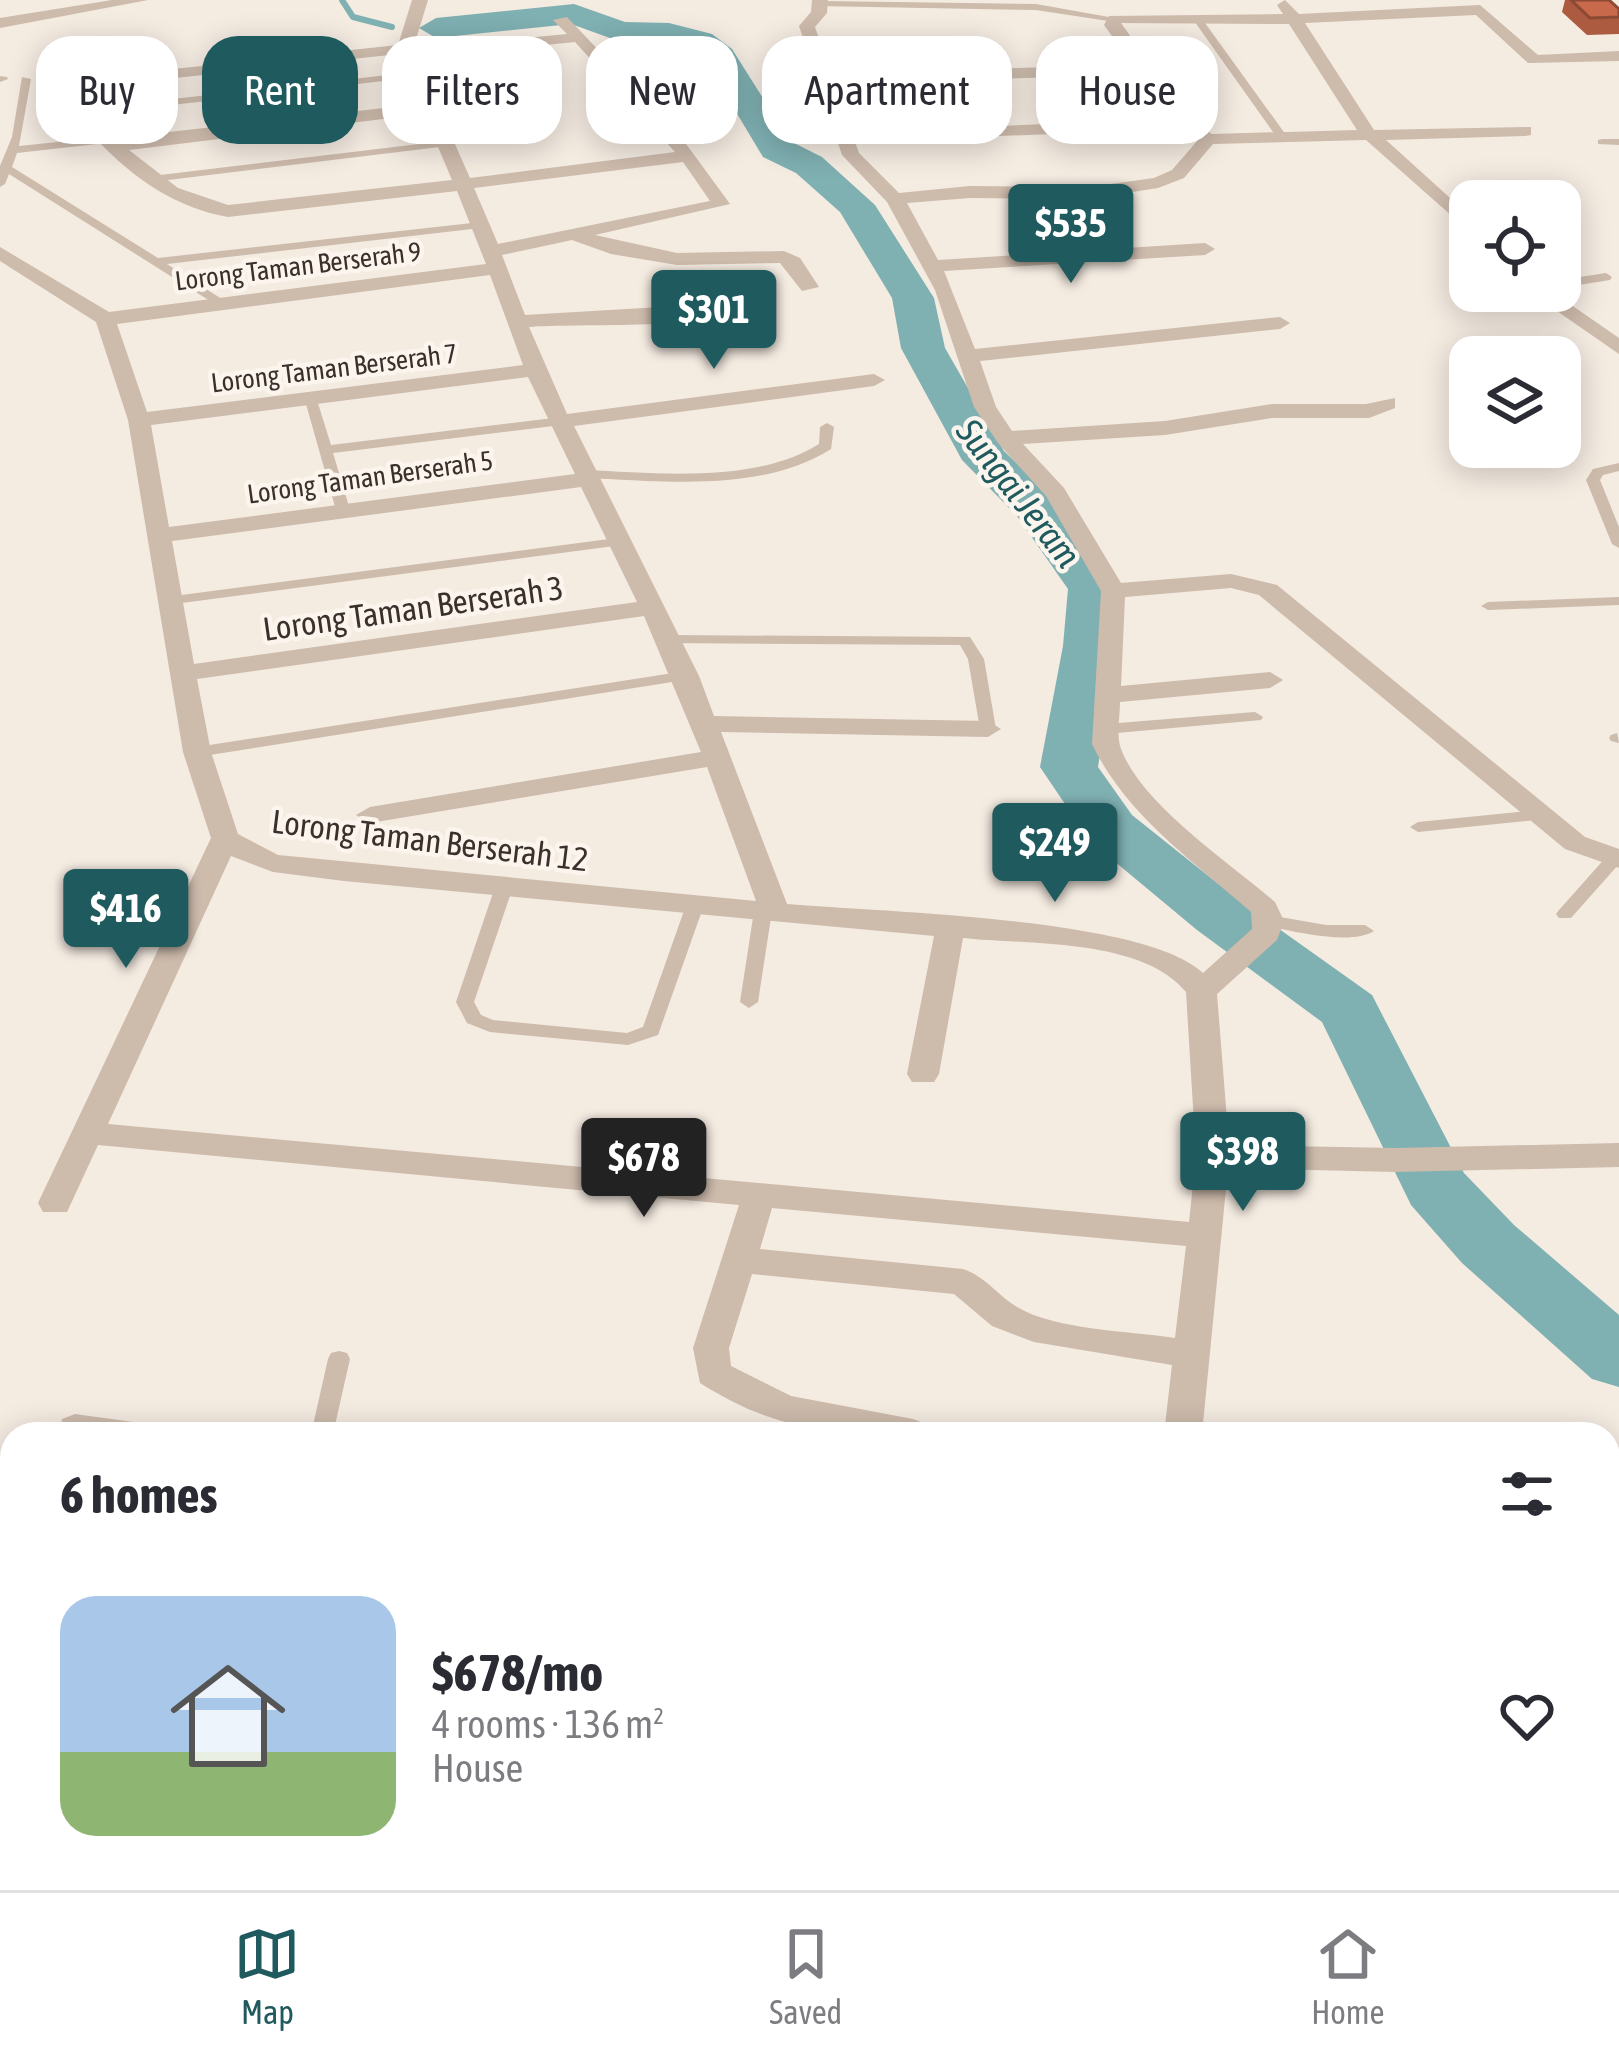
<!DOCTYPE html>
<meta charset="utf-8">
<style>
:root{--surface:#fff;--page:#f2f2f3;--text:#2b2b33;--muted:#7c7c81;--line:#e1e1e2;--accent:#1f5a5e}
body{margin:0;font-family:"Asap Condensed",sans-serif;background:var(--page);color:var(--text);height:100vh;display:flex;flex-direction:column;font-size:45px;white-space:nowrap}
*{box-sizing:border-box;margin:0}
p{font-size:39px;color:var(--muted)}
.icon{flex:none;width:66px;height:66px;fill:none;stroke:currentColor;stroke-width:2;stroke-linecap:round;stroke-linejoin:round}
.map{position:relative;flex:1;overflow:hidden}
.sheet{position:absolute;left:0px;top:1422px;width:1620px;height:468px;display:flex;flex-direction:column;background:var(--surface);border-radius:36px 36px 0 0;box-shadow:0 6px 30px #0003}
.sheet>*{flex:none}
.guide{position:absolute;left:36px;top:36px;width:1548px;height:108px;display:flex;gap:24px}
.tools{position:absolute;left:1449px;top:180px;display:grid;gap:24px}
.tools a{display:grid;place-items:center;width:132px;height:132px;border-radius:24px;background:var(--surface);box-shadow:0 6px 30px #0003;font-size:60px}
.price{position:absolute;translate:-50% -102px;padding:0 27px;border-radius:12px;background:var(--accent);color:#fff;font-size:39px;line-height:78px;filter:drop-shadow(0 3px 6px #0008)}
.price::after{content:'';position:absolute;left:50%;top:72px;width:36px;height:27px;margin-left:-18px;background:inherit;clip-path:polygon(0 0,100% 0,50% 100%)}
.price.active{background:#222;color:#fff}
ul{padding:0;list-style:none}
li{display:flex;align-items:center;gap:36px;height:300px;padding:0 60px}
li+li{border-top:3px solid var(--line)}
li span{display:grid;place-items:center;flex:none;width:336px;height:240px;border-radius:36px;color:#555}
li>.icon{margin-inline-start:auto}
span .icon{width:144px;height:144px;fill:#fffc;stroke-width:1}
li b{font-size:51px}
h2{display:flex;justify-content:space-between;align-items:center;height:144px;padding:0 60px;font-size:51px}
.pill{padding:0 42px;border-radius:36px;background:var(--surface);box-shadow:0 6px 30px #0003;font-size:42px;line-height:108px}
.pill.active{background:var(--accent);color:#fff}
.tabs{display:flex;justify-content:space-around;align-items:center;height:168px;border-top:3px solid var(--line);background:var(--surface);font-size:33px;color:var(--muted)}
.tabs a{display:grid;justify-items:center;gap:6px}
.tabs .active{color:var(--accent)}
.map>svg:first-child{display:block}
</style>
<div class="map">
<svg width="1619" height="1890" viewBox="0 0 1619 1890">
<rect width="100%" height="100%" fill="#f4ebe1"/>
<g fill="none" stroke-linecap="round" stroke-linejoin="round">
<path stroke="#7fb0b2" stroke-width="6" d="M342,0L353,17L392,27"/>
<path fill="#7fb0b2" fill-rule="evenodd" d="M574,4L625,22L669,23L712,34L732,49L790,141L822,157L875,205L934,298L945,348L1004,451L1051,496L1120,589L1117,646L1098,767L1132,815L1241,902L1372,995L1464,1173L1514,1225L1619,1315V1387L1592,1379L1462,1263L1411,1205L1322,1022L1197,930L1090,841L1040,767L1063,646L1068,589L1017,516L962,460L901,348L892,298L840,212L796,173L763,157L706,62L688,48L621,42L571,24L436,38L419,28L436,18Z"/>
<path fill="#cdbbac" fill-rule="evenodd" d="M821,1L1036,4L1120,19L1115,22L1036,10L818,6L816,4Z
M1194,16H1200L1286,135V139H1278L1192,18Z
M415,72L420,75L419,77L109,112L104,109L109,106Z
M0,76L7,77L8,79L0,82Z
M22,77L31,79L19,146L106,137L111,140L106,143L17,153L12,167L158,258L481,222L487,225L481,228L167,264L228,303L218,306L9,174L5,184L0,187V166L12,137Z
M1602,139H1619V145L1598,144V140Z
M444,141L449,144L448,146L152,182L147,179L152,176Z
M1606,273L1612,277L1610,280L1560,288V280Z
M310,393L316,397L331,445L562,417L569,421L562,425L333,453L350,510L343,514L336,510L304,397Z
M827,423L834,427L831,449C761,493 664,481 585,478L578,474L585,470C657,473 756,484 819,444L820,427Z
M1619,463V471L1603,475L1600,480L1619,527V548L1612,544L1586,480L1593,469Z
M617,538L624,542L622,545L174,604L167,600L174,596Z
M1619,597V605L1488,610L1481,606L1488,602Z
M668,635L970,637L984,659L996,729L988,734L980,729L968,659L960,645L663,643L660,640Z
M686,671L691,673L694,676L691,679L197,757L189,752L197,747Z
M1255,712L1263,717L1261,720L1106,734L1098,729L1106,724Z
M1617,733L1619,743L1611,741L1609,738L1611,735Z
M1539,810L1545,811L1547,815L1545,819L1418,832L1410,827L1418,822Z
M1614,854L1619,855V864L1571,918H1559L1556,914L1559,910L1608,855Z
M504,882L513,887L474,1002L481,1015L493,1020L627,1033L643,1027L686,905L695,900L701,901L704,905L658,1035L628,1045L490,1032L467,1023L456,1002L495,887Z
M763,906L772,911L758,1002L749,1008L740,1002L754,911Z
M1269,915L1326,925H1365L1374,931C1351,946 1291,931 1263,925L1260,921L1263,917Z
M339,1351L347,1353L350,1359L333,1434H311L328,1359L331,1353Z"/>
<path fill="#cdbbac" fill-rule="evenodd" d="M112,0H148L0,28V18Z
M412,0H428L413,49L567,34L553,20L567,17L681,137L730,204L595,235L677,253L784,251L800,258L819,287L802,291L780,263L677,265L611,254L572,240L502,255L525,315L745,302L755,308C725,330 575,323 529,327L567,414L874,374L885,380L874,386L574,426L699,676L714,716L988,721L1001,729L988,737L721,732L787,904C877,912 1144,917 1203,973L1252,929L1251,912C1193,861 1126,815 1092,744L1101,591L1046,496L998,443L974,407L935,290L887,202L842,155L799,26L811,12L812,0H828L827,13L815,27L831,73L1133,65L1104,25L1109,16L1283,14L1277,5L1285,0L1299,14L1480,5L1538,55L1619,51V61L1528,63L1476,15L1305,23L1374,130L1531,127V135L1525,136L1386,140L1470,216V232L1366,140L1213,144L1184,178L1158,188L1088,199L970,198L907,203L938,260L1205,243L1215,249L1205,255L944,271L975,349L1280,317L1290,323L1280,329L980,361L996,407L1012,431L1165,421L1272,404H1366L1395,398V408L1369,418H1272L1165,435L1023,444L1064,488L1121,583L1231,574L1277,585L1585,837L1619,849V868L1565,849L1259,595L1231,588L1125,597L1121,686L1270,672L1283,680L1270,688L1120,702C1120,717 1116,735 1121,749C1142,805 1230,863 1275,902L1284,921L1277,940L1217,994L1229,1145L1396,1148L1619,1143V1167L1396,1172L1228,1168L1202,1434H1164L1172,1365L1034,1342L992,1326L954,1294L752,1274L729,1348L731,1366L791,1396L913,1419L926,1424L932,1434C839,1434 782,1435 700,1383L693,1348L739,1205L98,1145L67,1212H43L38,1203L211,838L183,752L128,420L96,322L0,261V247L109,312L486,264L457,191L228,217C176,208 133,178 97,140L100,109L117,75L398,45ZM1121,23L1289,24L1357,130L1212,134L1190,120ZM575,42L675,152L470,178L417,58ZM399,54L420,104L115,138L118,109L129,83ZM1140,75L1172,119L975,127L916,112H845L835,83ZM424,114L452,180L228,205L178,188L129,150ZM848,122H916L975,137L1180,129L1198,140L1172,170L1154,178L1088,187L970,186L899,193L859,153ZM683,162L710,201L498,244L474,188ZM490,275L523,365L147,412L117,324ZM528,377L575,474L169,527L151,425ZM581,487L637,602L194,664L172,541ZM644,616L701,752L370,807L356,815L370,823L707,767L756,901L278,855L238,834L211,752L197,679ZM231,856L273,872L344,881L934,936L907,1074L912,1082H934L939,1074L963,938C1029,945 1141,938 1186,992L1196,1156L1189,1222L108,1124ZM772,1208L1186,1246L1175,1338C1130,1331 1055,1330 1017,1307C997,1295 985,1276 963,1269L760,1249Z
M1528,291H1551L1619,338V354Z
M75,1414L148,1424L154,1434H59L62,1419Z
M790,1878H835L840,1890H795Z
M1149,1878H1193L1197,1890H1153Z"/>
</g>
<path fill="#ac5a40" d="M1565,0H1609L1619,9V34L1587,35L1562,12Z"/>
<path fill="#c8694b" stroke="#8c4a34" stroke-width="3" d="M1571,0H1609L1619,9V17L1590,18Z"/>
<g text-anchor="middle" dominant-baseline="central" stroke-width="9" stroke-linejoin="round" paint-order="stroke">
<g font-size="27" fill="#3b302b" stroke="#fbf5ee">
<text transform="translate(298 266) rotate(-7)">Lorong Taman Berserah 9</text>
<text transform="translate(334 368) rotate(-7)">Lorong Taman Berserah 7</text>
<text transform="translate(370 477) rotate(-8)">Lorong Taman Berserah 5</text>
</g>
<g font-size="33" fill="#3b302b" stroke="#fbf5ee">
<text transform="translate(413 608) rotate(-8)">Lorong Taman Berserah 3</text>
<text transform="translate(430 840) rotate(7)">Lorong Taman Berserah 12</text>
</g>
<g font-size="36" font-style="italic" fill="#1f5a5e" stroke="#fbf5ee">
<text transform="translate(1019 493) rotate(52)">Sungai Jeram</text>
</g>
</g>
</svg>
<div class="tools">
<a><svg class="icon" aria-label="locate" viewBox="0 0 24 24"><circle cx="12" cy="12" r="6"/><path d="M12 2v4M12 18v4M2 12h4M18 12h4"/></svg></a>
<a><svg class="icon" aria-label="layers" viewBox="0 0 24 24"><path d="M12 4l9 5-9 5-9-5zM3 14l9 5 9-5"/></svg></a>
</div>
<b class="price" style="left:1071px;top:286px">$535</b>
<b class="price" style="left:714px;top:372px">$301</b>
<b class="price" style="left:1055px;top:905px">$249</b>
<b class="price" style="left:126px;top:971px">$416</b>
<b class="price" style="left:1243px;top:1214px">$398</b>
<b class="price active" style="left:644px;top:1220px">$678</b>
<div class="guide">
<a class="pill">Buy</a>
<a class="pill active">Rent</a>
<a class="pill">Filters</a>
<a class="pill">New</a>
<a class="pill">Apartment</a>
<a class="pill">House</a>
</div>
<section class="sheet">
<h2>6 homes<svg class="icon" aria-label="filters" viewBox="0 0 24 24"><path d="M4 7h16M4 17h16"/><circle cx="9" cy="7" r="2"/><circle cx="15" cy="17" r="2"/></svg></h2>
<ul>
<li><span style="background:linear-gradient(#a9c7e8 65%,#8fb573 0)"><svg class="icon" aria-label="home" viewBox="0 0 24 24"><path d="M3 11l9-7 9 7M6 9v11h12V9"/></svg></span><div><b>$678/mo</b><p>4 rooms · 136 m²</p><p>House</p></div><svg class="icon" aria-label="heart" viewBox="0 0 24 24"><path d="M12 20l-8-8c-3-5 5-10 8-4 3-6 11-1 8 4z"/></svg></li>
</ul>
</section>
</div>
<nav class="tabs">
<a class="active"><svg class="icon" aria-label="map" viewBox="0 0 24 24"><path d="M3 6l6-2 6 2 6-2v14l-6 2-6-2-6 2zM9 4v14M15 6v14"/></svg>Map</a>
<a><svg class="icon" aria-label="saved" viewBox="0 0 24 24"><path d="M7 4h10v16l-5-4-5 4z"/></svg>Saved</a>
<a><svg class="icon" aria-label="home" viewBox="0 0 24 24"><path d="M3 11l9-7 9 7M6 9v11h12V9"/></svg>Home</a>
</nav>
